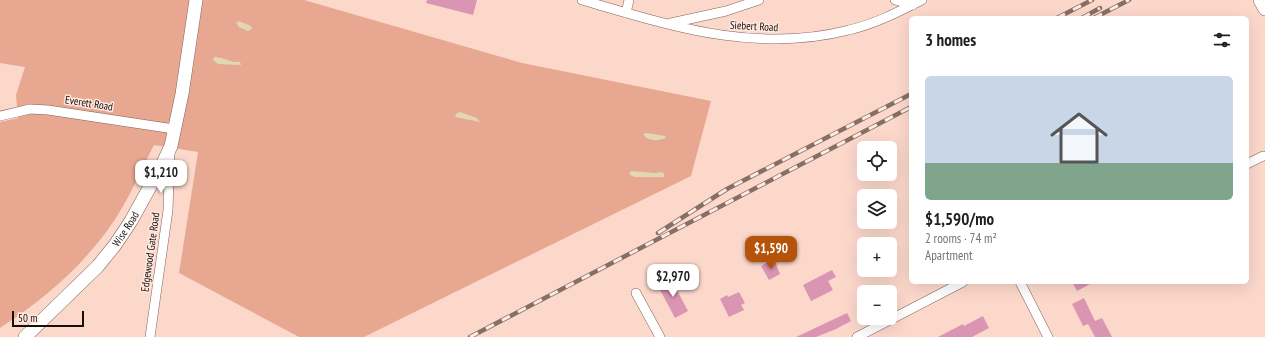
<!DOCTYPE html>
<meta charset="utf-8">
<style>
:root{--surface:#fff;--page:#f2f2f2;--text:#202124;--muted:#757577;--accent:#b45309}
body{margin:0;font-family:"PT Sans Narrow",sans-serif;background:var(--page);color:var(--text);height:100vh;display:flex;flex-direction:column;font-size:15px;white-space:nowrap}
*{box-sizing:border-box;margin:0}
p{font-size:13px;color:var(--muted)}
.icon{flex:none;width:22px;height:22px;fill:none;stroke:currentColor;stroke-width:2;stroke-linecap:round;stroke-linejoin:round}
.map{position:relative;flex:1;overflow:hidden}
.sheet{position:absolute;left:909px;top:16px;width:340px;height:268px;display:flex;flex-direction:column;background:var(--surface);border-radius:6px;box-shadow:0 4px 16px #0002}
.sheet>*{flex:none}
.controls{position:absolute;left:857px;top:141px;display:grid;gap:8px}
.controls a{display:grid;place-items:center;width:40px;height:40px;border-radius:6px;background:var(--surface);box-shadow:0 4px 16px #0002;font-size:20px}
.scale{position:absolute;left:12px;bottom:10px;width:72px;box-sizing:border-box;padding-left:4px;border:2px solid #190e09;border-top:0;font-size:11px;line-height:14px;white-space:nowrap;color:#190e09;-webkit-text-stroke:3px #ffe9e1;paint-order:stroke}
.price{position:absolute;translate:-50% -34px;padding:0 9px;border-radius:8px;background:#fff;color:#222;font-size:13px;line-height:26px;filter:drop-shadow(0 1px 2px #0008)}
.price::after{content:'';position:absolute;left:50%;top:24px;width:12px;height:9px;margin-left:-6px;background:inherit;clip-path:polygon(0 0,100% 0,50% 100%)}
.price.selected{background:var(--accent);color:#fff}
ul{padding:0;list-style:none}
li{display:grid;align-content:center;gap:8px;height:212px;padding:0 16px}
li span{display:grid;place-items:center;height:124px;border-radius:6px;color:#555}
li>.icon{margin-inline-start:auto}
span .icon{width:72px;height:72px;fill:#fffc;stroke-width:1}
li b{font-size:17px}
h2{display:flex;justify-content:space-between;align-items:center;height:48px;padding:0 16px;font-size:17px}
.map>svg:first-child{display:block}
</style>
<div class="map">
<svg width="1265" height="337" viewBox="0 0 1265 337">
<rect width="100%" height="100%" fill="#fcd8cb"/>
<path fill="#e8a791" d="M0,0H304L522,63L711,101L691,176L364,337H299L179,273L198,152L154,145C141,170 130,197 114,221C83,266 45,299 0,328V122L18,118L16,95L25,67L0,63Z"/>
<path fill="#e1d7b2" d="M239,21L251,26L252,29L248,31L239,27L236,23Z
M214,57C223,57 230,63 240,62L241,65L218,64L213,60Z
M460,112L477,118L480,122L455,117L457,113Z
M647,133L665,136L666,138C658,141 648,142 643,134Z
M631,171L655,173L662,172L664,174V177H634L629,174Z"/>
<path fill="#da95b3" d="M427,0H477L473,15L426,3Z
M774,259L780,274L769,280L761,266Z
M832,270L836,277L828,281L833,290L811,301L803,285Z
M671,279L688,311L675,318L658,286Z
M1072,282H1094L1077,291Z
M739,292L745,303L741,305L744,310L729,317L720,299L727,295L728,297Z
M1084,298L1095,321L1102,318L1112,337H1095L1088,324L1083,326L1072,304Z
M847,313L851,321L836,329L816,337H796Z
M983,316L989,328L972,337H938L963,324L964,326Z"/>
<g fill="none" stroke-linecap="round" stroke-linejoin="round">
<defs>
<path id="street" d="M582,0C672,26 755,54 849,30C875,24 898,12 922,0
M895,0L913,5
M626,13L629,0
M671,23L726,11L759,0
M0,116L30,109L48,110L174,129
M1247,164L1263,156
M1020,282L1048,337
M636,293L660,337
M150,337L168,210L170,151
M857,337L963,282"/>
<g id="secondary">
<path d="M1260,0L1265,9"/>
<path id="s1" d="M25,337L98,266L115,245L131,221L163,163L171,146L182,94L196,0"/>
</g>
</defs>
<use href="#street" stroke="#816358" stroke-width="10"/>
<use href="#secondary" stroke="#816358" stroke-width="14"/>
<use href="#street" stroke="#fff" stroke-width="9"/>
<use href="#secondary" stroke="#fff" stroke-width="13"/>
<defs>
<path id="rail" d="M1057,18L1092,0
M1082,18L1100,8
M1094,18L1129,0
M658,233L727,189L911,94
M470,337L911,107"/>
</defs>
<use href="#rail" stroke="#866f66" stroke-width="4.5"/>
<use href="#rail" stroke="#ffe9e1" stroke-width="3" stroke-dasharray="9" stroke-linecap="butt"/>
</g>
<g text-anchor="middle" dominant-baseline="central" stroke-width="3" stroke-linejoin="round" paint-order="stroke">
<g font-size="11" fill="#190e09" stroke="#ffe9e1">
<text transform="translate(754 26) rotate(3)">Siebert Road</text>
<text transform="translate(89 103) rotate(9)">Everett Road</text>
<text stroke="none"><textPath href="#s1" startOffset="148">Wise Road</textPath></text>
<text transform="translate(150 252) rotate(-82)">Edgewood Gate Road</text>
</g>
</g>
</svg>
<div class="controls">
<a><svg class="icon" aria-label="locate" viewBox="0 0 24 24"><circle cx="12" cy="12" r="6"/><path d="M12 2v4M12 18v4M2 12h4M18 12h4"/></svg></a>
<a><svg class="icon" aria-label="layers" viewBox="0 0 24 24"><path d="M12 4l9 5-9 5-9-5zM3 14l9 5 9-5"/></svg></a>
<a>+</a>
<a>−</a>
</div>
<div class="scale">50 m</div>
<b class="price" style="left:161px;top:194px">$1,210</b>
<b class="price selected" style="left:771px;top:270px">$1,590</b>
<b class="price" style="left:673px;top:298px">$2,970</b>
<section class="sheet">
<h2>3 homes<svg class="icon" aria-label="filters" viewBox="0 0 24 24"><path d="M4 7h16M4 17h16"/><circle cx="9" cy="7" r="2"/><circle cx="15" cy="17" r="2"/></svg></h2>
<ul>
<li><span style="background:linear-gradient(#c9d6e8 70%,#7fa58c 0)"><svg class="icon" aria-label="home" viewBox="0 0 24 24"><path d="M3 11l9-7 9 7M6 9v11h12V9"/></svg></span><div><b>$1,590/mo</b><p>2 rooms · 74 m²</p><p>Apartment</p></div></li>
</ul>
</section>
</div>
